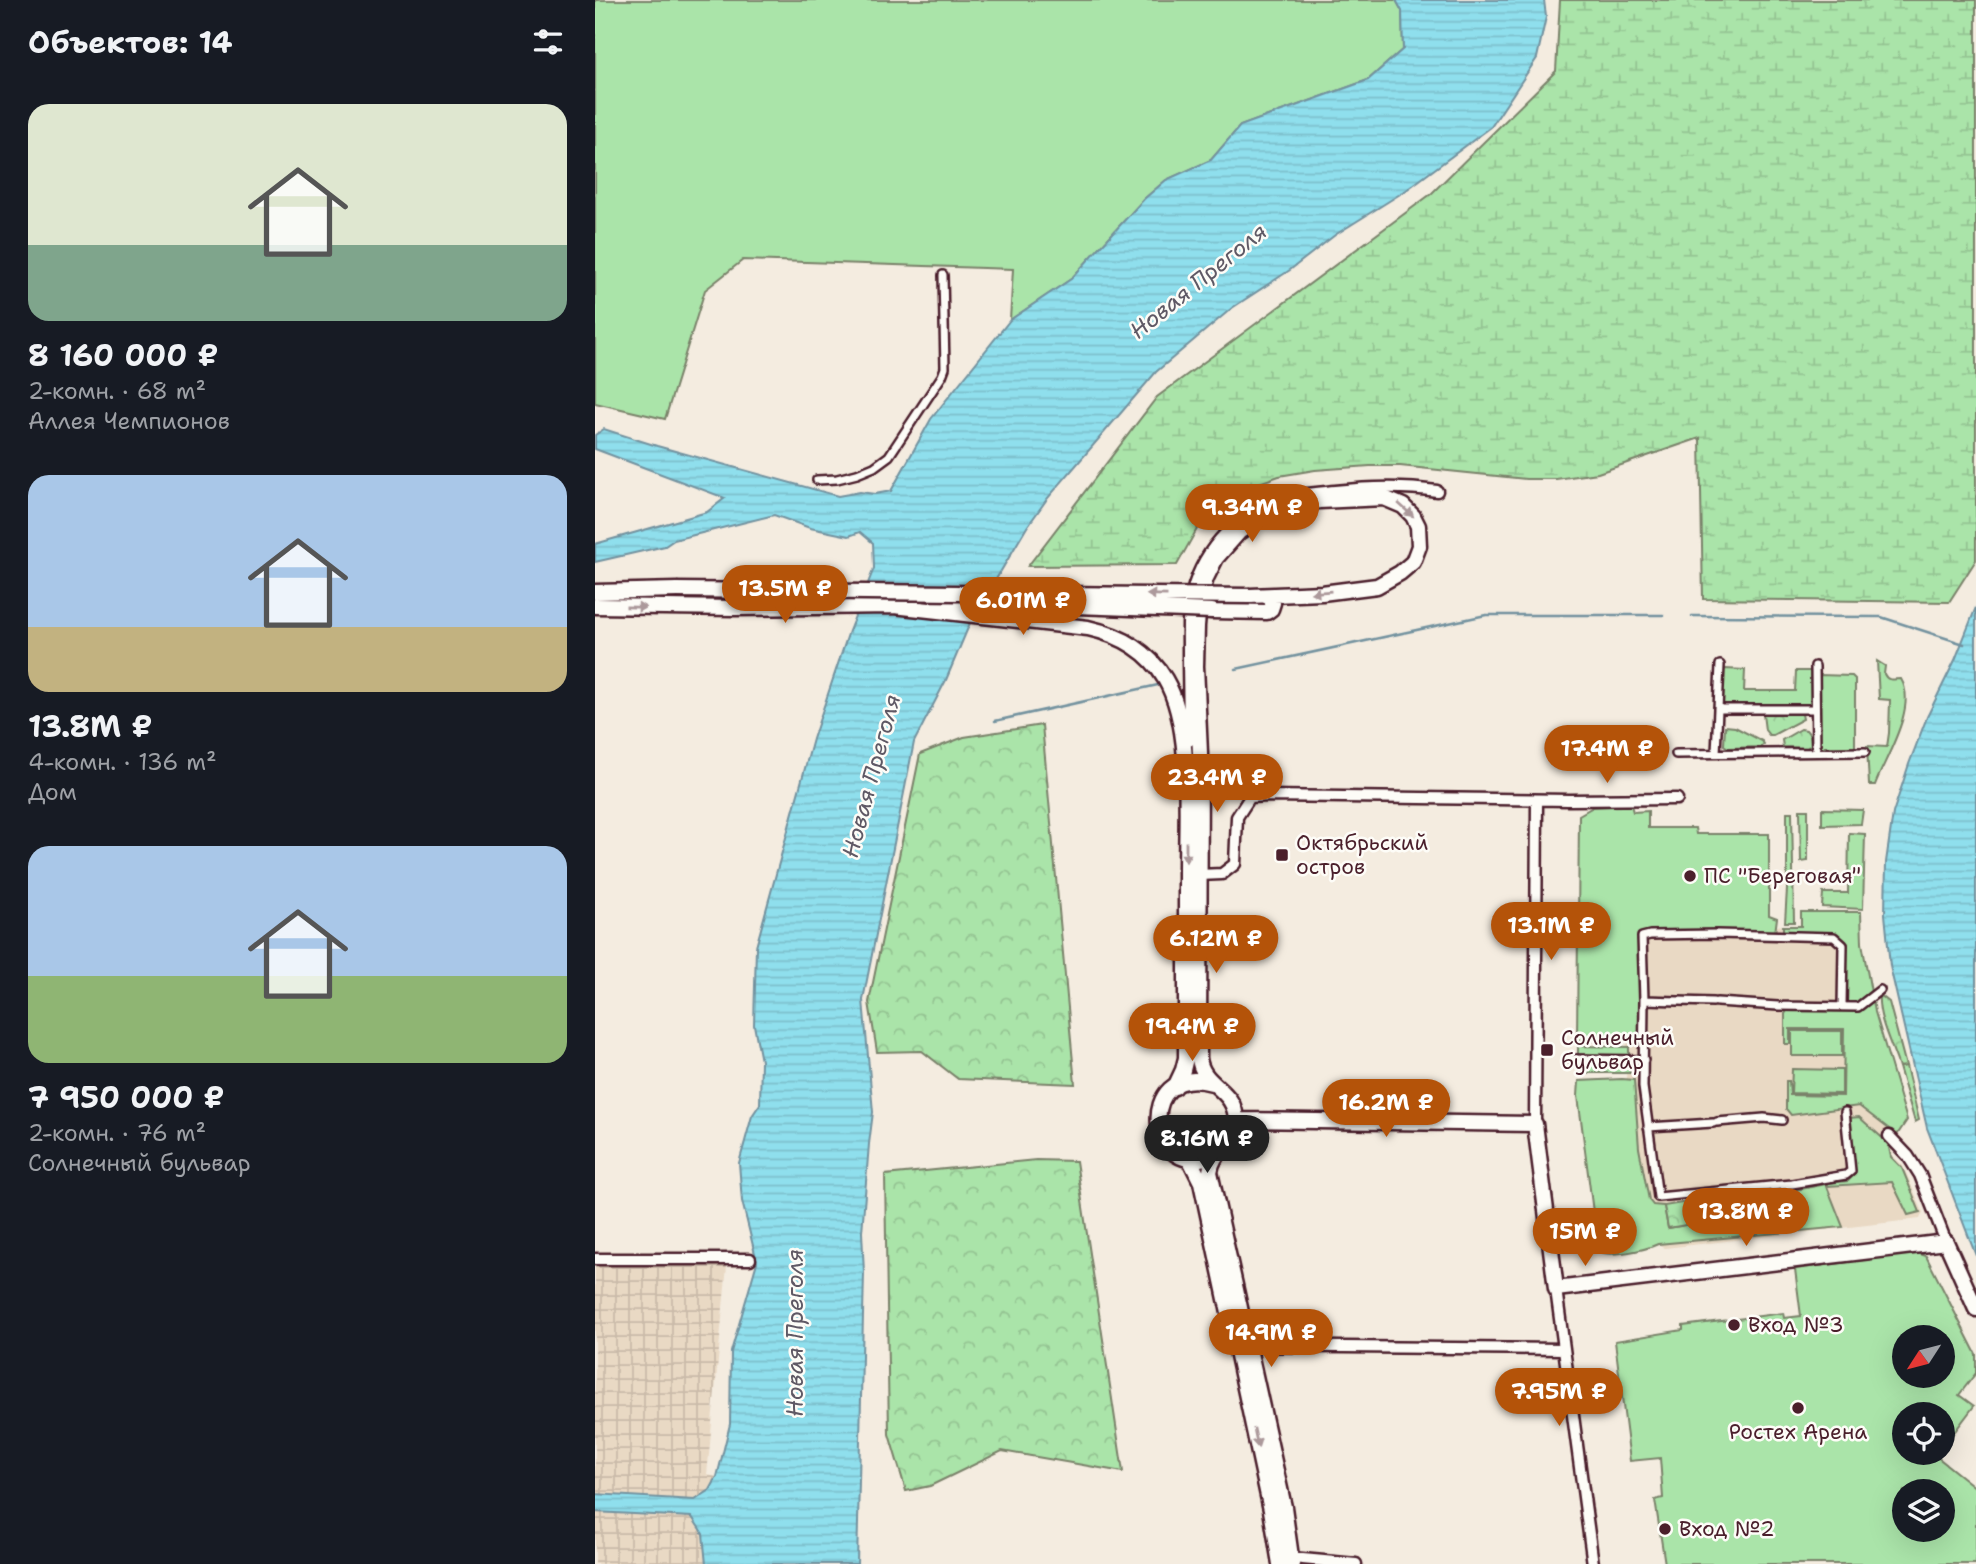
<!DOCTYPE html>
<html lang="ru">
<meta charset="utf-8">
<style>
:root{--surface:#171b24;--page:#20242c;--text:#f1f3f6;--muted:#9ea1a6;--accent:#b45309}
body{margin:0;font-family:"Shantell Sans",sans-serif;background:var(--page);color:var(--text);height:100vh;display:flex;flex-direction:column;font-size:26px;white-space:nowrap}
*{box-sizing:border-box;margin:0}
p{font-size:23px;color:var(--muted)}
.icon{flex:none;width:38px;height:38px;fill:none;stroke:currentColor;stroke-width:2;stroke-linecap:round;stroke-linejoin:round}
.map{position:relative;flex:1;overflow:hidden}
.drawer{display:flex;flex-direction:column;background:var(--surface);width:595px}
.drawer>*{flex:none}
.needle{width:46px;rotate:234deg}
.buttons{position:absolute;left:1297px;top:1325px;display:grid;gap:14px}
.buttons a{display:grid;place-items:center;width:63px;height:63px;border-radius:50%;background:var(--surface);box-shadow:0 7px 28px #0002;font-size:35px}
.price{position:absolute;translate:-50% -60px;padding:0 16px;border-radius:24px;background:var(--accent);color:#fff;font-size:23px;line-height:46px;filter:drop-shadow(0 2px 4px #0008)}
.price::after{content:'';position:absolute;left:50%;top:42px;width:21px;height:16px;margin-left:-10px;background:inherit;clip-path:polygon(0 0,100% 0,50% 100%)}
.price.on{background:#222;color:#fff}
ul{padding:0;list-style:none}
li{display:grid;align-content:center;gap:14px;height:371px;padding:0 28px}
li span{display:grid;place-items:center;height:217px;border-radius:21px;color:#555}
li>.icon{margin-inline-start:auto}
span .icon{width:126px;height:126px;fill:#fffc;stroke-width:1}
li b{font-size:30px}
h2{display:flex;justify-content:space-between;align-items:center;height:84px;padding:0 28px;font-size:30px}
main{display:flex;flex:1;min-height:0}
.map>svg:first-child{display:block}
</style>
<main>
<section class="drawer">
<h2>Объектов: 14<svg class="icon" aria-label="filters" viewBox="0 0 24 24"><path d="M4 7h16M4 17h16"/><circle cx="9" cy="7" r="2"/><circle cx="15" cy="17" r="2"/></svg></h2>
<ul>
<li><span style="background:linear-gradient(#dfe7d0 65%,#7fa58c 0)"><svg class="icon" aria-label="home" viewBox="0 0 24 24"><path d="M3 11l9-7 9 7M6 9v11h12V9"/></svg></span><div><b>8 160 000 ₽</b><p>2-комн. · 68 m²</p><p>Аллея Чемпионов</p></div></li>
<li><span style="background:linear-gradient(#a9c7e8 70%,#c2b280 0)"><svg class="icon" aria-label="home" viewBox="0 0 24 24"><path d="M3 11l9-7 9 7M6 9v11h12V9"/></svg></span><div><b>13.8M ₽</b><p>4-комн. · 136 m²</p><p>Дом</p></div></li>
<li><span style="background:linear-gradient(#a9c7e8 60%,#8fb573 0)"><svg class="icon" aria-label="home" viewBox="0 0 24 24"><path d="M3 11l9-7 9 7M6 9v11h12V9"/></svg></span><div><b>7 950 000 ₽</b><p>2-комн. · 76 m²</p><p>Солнечный бульвар</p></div></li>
</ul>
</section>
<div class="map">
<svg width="1381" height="1564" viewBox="0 0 1381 1564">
<defs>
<pattern id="industrial-grid" width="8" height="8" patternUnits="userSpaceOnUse" patternTransform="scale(1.75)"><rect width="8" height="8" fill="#e9d9c4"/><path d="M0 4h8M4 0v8" fill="none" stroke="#c9baa9"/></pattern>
<pattern id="forest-crowns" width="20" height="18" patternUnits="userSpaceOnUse" patternTransform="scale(1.75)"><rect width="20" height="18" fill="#aae4a9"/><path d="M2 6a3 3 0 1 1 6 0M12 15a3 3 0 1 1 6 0" fill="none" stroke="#94c392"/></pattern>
<pattern id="wetland-marsh" width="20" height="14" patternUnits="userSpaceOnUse" patternTransform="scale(1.75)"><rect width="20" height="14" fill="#aae4a9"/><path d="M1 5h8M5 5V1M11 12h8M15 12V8" fill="none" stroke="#94c392"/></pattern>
<pattern id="water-rules" width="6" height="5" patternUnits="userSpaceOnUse" patternTransform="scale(1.75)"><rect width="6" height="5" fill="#8fdfed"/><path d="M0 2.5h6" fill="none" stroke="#7dbfcb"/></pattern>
</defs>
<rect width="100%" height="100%" fill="#f4ece0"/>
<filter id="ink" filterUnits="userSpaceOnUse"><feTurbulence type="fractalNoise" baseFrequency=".0143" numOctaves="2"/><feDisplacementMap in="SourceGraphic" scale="14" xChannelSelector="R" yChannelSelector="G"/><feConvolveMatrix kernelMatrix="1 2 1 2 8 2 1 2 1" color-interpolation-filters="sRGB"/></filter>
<g filter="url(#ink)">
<path fill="#e9d9c4" d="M1263,922L1264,959L1275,1024L1298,1126L1294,1136L1298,1156L1308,1166L1328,1212L1325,1219L1070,1248L1051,1237L1031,1093L1033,925L1176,926Z"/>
<path fill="url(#industrial-grid)" d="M0,1266H132L112,1475L122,1477L108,1534L111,1564H0Z"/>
<path fill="#aae4a9" stroke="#7a826a" stroke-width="2" fill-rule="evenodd" d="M0,0H801L807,11L808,49L773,80L645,126L616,160L571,180L549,199L476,279L415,320L418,269L148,260L110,290L70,419L0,403Z
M1282,661L1290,666L1289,674C1293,682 1298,679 1306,679C1323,707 1290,758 1280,785H1274L1272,746L1292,747L1294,733L1295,700L1284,699Z
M1130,669L1150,670L1149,691H1200L1201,671H1217L1216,704L1214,706L1127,704L1126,701L1127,672Z
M1224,675L1257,676L1260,679V749L1227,750L1224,746Z
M1130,726L1140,727L1167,741L1169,744L1165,747L1133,748L1129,745Z
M1036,805L1038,812L1053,811V828H1100L1101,834H1174V915L1182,918L1180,933L1120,931L1049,933L1044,937L1046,993L1045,1042L982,1040L984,815L998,807Z
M1227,809L1268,810L1266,824L1227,825Z
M1205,810H1213V861L1206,862Z
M1192,812H1197L1199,922H1190L1192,889Z
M1254,833L1270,834L1268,909L1227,907L1228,893H1253Z
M1206,912H1266L1267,943L1276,992L1262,1005L1251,1002V944L1241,935L1188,934V926H1206Z
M1278,1000L1280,1012L1312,1120L1302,1135L1264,1106L1196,1115L1191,1109V1081H1194L1195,1095L1248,1096L1249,1029H1195V1044H1190V1014L1193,1009L1263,1010L1269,1008Z
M1197,1031H1247V1056H1197Z
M983,1046L1034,1047V1057L983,1056Z
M983,1065H1035V1073H983Z
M1311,1066L1324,1120L1320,1122L1304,1067Z
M1197,1069L1247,1070V1094L1196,1093Z
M1027,1079L1039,1080L1044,1148L1054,1200L1058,1205L1069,1206L1073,1228L1103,1223L1099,1201L1123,1199L1125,1218L1149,1215L1147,1196L1167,1195L1170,1210L1193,1207L1191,1192L1231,1184L1248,1227L1063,1244C1050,1250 1015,1258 1003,1251L983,1096L984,1081Z
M1264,1117L1293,1143L1296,1157L1307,1168L1325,1212L1313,1215L1297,1182L1233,1186V1183L1253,1181L1260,1174L1254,1118Z
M1322,1253L1331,1256L1381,1354V1373L1364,1395L1379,1406L1348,1447V1414H1309V1452L1343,1453L1341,1456L1381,1488V1564H1070L1060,1500L1068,1498L1065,1458L1035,1461L1020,1341L1088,1330V1326L1188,1313L1189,1318L1206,1316L1200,1269ZM1309,1337H1348V1376H1309ZM1309,1491H1348V1530H1309Z"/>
<path fill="url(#forest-crowns)" stroke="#7a826a" stroke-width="2" d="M1168,714H1207L1208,719L1178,735H1174L1170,730Z
M447,725L480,1084L363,1079L327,1051L282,1052L274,1002L325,754L369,737Z
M1206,729L1211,730L1215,735L1216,745L1212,748L1188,747L1187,740Z
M1284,994L1294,1002L1311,1066L1304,1067C1297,1045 1282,1018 1284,994Z
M441,1160L481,1161L528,1472L407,1451L335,1486L311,1491L294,1434L290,1175Z
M1191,1192L1194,1206L1169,1210L1167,1195Z
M1147,1196L1149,1215L1125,1218L1123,1199Z
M1099,1201L1103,1223L1073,1228L1069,1206Z"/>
<path fill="url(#wetland-marsh)" stroke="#7a826a" stroke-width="2" d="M965,0H1381V560L1354,602L1108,599L1105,438L1003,473L961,479H931L805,466H775L720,470L684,476L653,487L623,508L602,529L582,565L433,566L562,397L836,194L961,71Z"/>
<path fill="url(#water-rules)" stroke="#73929f" stroke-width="2" d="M801,0H949L951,17L942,58L896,127L810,191L740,235L695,270L637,308L561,372L452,499L432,527L375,623L351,680L319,742L268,1000L278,1112L274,1144L267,1232L269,1273L262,1564H111L108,1534L97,1517L0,1512V1494L100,1500L115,1490L122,1477L135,1424L136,1352L162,1262L147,1201L144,1163L157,1116L165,1104L166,1061L159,1025L161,947L218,739L254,631L279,568L278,543L265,532L254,536L215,528L179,515L79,540L70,546L0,562V544L112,512L130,498L0,449V435L9,429L62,446L243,496L265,492L280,494L296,491L336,419L415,320L476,279L549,199L571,180L616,160L645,126L773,80L808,49L807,11Z
M1381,607V1256L1332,1128L1295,966L1290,914L1291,862L1298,813L1314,764L1332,717L1360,660Z"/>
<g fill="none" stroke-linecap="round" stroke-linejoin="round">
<path stroke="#73929f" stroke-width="2.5" d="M1097,616L1286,617L1369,644
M641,669L891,615H1068
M400,721L563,685"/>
<defs>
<path id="pedestrian" d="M222,480L242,479L262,474L279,467L294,456L347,376L350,368L348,275
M1220,666L1221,752
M1123,709H1220
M1121,753L1125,665
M1081,754L1270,752
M1049,1000L1048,1087L1063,1197L1197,1184L1251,1175L1256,1171L1250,1112
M1118,1002L1049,1000L1047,937L1055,935L1122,934L1239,937L1248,945L1247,1006
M1122,1002L1183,1006L1263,1007L1285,990
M976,1059L1049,1060
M1122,1122L1169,1118L1187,1120
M1053,1127L1118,1123"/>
<path id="minor" d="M594,741C594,710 593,680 593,650C593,634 592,617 595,601C604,555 637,516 682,501C701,494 721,493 740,491C774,487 808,486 842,491
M604,875L627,874L640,864L642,817L655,797L673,796L974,800L1082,799
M940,1124L942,800
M1294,1136L1313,1156L1325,1175L1351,1242
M0,1259H155
M961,1289L998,1564
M653,1346L969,1349
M697,1558L761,1564"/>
<path id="secondary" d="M0,592L82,590
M655,596L727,593L782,586L805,573L818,562L824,546L823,526L818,516L808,506L789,498L724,501L692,507L668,516L644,532L621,558L611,578L604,603L602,626L601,666L605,753L604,1058C607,1087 641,1088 641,1121C640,1143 617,1151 615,1172L689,1507L697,1564
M342,603H397
M0,606L140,608L299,606L493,628C525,635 553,650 570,679C598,726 591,818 591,872C591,934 591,996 591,1058L588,1070L580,1087
M617,611L672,612L676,609L678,603L674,597L670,596
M617,1083C539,1060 551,1189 623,1153
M641,1120L940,1124L961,1289L1351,1242L1381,1309
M594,1158L606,1182L676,1510L685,1564"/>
</defs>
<use href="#pedestrian" stroke="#4a1f2b" stroke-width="12"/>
<use href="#minor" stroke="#4a1f2b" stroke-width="15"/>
<use href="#secondary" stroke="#4a1f2b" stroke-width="19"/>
<use href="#pedestrian" stroke="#fdfcf7" stroke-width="7"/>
<use href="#minor" stroke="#fdfcf7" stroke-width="10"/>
<use href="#secondary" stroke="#fdfcf7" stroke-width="14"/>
<defs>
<path id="secondary-bridge" d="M82,590L655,596
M397,603L617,611"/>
</defs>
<use href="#secondary-bridge" stroke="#4a1f2b" stroke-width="19" stroke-linecap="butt"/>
<use href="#secondary-bridge" stroke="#fdfcf7" stroke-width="14"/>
</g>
<defs><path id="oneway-solid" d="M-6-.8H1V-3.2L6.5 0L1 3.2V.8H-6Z" transform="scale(1.75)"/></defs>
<g fill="#ac999b">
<use href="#oneway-solid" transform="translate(811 510) rotate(42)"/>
<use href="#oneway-solid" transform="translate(726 592) rotate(175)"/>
<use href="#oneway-solid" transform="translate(562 595) rotate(-179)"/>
<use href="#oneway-solid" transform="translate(41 607) rotate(1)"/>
<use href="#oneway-solid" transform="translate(591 852) rotate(90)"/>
<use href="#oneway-solid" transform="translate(661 1438) rotate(78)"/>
</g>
</g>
<g fill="#4a1f2b" stroke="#fdfcf7" stroke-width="2.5">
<rect x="680" y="848" width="14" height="14" rx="3.5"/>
<circle cx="1095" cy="876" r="7"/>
<rect x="945" y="1043" width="14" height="14" rx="3.5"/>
<circle cx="1139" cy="1325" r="7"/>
<circle cx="1203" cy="1408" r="7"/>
<circle cx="1070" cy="1529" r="7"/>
</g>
<g text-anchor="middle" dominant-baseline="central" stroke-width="5" stroke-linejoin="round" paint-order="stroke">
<g font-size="21" fill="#4a1f2b" stroke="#fdfcf7" text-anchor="start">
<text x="701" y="843">Октябрьский<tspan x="701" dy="24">остров</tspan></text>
<text x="1109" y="876">ПС "Береговая"</text>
<text x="966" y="1038">Солнечный<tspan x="966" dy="24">бульвар</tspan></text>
<text x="1153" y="1325">Вход №3</text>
<text x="1203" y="1432" text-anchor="middle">Ростех Арена</text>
<text x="1084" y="1529">Вход №2</text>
</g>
<g font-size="23" font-style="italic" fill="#5f5965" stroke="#fdfcf7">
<text transform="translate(603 281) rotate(-39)">Новая Преголя</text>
<text transform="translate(276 776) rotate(-75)">Новая Преголя</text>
<text transform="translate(200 1333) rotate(-90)">Новая Преголя</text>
</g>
</g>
</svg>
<div class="buttons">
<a><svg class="needle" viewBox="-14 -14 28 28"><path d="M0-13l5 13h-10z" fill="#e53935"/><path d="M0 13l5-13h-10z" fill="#9ea1a6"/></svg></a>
<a><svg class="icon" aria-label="locate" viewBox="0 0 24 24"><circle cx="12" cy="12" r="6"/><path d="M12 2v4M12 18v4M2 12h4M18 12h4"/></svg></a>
<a><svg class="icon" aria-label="layers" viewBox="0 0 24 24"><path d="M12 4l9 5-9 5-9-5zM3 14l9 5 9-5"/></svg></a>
</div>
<b class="price" style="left:657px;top:544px">9.34M ₽</b>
<b class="price" style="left:190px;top:625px">13.5M ₽</b>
<b class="price" style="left:428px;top:637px">6.01M ₽</b>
<b class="price" style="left:1012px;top:785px">17.4M ₽</b>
<b class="price" style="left:622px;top:814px">23.4M ₽</b>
<b class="price" style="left:956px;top:962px">13.1M ₽</b>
<b class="price" style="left:621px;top:975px">6.12M ₽</b>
<b class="price" style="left:597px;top:1063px">19.4M ₽</b>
<b class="price" style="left:791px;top:1139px">16.2M ₽</b>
<b class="price on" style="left:612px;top:1175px">8.16M ₽</b>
<b class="price" style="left:1151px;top:1248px">13.8M ₽</b>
<b class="price" style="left:990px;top:1268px">15M ₽</b>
<b class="price" style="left:676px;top:1369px">14.9M ₽</b>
<b class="price" style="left:964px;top:1428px">7.95M ₽</b>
</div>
</main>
